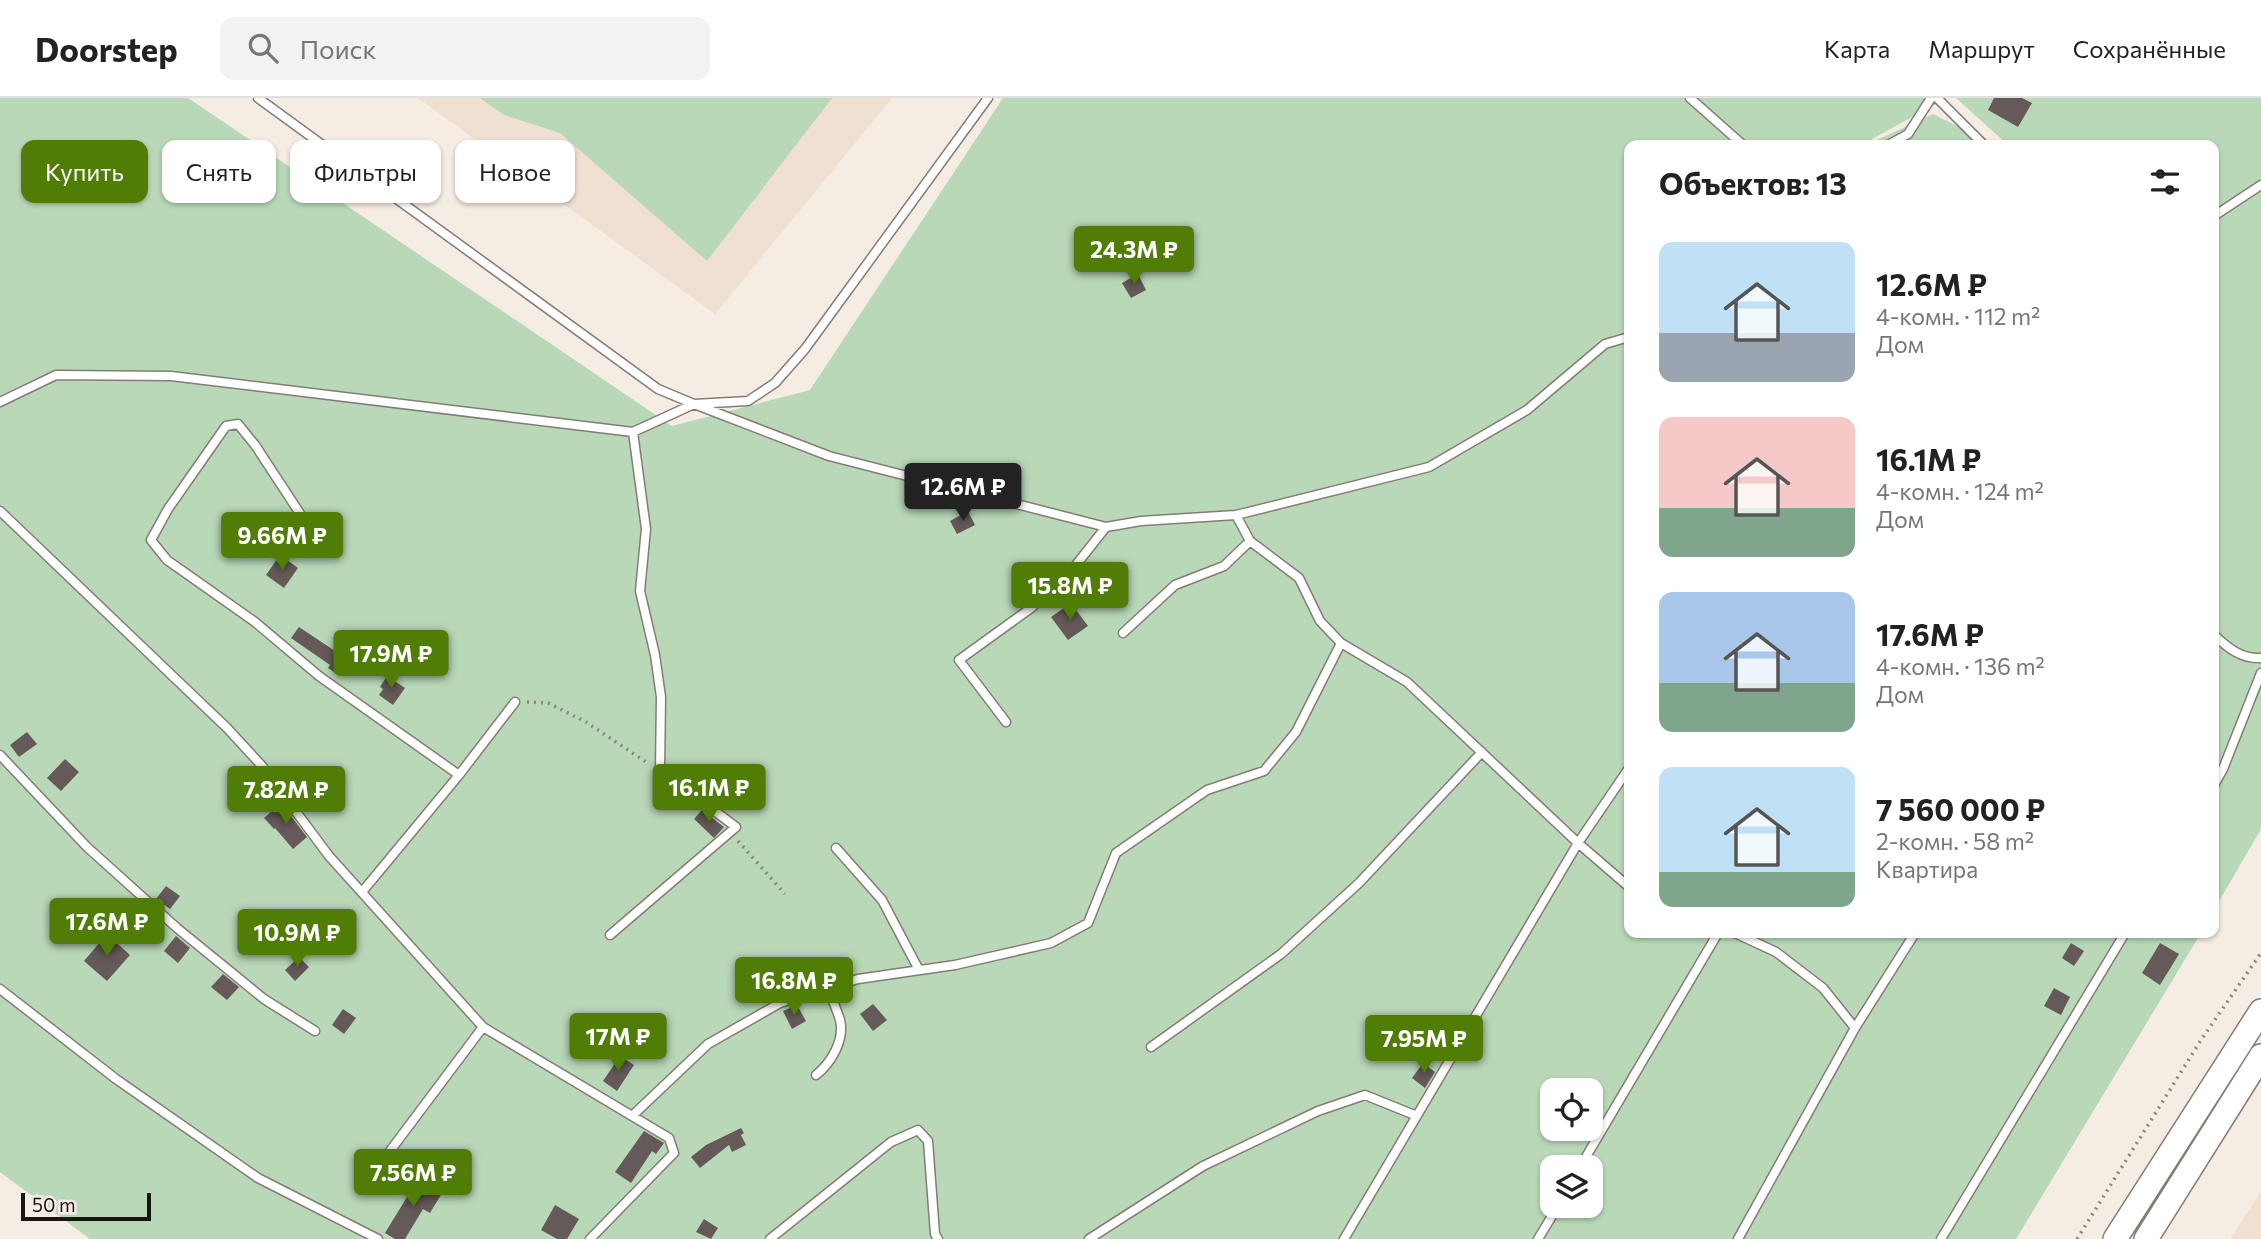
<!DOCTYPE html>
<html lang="ru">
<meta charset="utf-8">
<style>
:root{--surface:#fff;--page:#f2f2f2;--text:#222;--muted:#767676;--line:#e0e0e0;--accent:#4f7d06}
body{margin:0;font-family:Commissioner,sans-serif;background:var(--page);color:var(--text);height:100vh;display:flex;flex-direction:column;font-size:26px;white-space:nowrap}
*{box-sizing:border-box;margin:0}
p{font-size:23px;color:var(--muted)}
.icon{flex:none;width:38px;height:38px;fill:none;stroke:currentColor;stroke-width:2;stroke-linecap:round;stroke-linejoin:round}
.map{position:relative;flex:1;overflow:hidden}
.sheet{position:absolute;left:1624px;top:42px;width:595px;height:798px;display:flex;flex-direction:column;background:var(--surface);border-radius:14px;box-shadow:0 2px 5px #0004}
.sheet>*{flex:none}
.top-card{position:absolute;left:21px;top:42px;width:665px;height:63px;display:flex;gap:14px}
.tools{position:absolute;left:1540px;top:980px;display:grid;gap:14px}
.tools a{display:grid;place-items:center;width:63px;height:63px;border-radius:14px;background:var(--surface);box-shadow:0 2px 5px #0004;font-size:35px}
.scale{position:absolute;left:21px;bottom:18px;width:130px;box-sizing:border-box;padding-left:7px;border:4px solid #181512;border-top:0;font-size:19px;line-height:24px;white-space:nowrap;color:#181512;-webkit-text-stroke:5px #f5ece4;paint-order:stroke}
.price{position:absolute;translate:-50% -60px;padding:0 16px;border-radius:7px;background:var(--accent);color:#fff;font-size:23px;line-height:46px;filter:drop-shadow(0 2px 4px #0008)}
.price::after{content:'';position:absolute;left:50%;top:42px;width:21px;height:16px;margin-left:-10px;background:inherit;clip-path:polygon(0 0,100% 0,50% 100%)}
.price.selected{background:#222;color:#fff}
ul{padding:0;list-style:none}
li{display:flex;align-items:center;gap:21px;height:175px;padding:0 35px}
li span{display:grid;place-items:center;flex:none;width:196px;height:140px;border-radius:14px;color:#555}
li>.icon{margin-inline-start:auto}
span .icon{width:84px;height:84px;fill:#fffc;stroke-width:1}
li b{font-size:30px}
h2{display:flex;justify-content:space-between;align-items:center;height:84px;padding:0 35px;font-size:30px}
.tag{padding:0 24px;border-radius:14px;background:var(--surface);box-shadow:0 2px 5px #0004;font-size:24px;line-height:63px}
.tag.selected{background:var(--accent);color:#fff}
header{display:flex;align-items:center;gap:42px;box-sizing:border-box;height:98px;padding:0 35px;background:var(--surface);border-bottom:2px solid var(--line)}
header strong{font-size:33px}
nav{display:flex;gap:38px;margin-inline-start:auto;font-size:24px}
.search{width:490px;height:63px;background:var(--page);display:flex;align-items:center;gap:18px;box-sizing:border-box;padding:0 24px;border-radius:14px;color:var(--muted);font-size:26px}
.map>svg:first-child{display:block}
</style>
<header>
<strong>Doorstep</strong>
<div class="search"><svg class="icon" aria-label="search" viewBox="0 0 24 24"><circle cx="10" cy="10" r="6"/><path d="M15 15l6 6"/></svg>Поиск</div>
<nav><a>Карта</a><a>Маршрут</a><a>Сохранённые</a></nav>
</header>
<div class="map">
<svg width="2261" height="1141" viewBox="0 0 2261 1141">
<rect width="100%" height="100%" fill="#f5ece4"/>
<path fill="#efe0d2" d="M418,0H892L715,216Z
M2261,1093V1141H2230L2233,1137Z"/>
<path fill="#b8d8b8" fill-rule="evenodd" d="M0,0H188L672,328L810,292L1003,0H1947L1861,47H1629V835H2201L2016,1141H90L0,1074ZM1552,992H1591V1031H1552ZM1552,1069H1591V1108H1552Z
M480,0H832L707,163L560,35L504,17Z
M1956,0H2261V731L2214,812V47H2008Z
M1933,16L1995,47H1866Z"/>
<path fill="#655a59" d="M1994,0H2022L2032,5L2018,29L1988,12Z
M1138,176L1146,192L1131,200L1122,185Z
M968,413L975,427L957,436L950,423Z
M280,457L298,470L284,490L266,477Z
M1071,505L1088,528L1068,542L1051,519Z
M299,529L338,555L343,548L356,556L340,578L328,570L330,567L291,540Z
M387,578L405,590L393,607L379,597L383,591L380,589Z
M27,634L37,646L19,659L10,647Z
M65,661L79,674L61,693L47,680Z
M281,705L307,739L293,751L275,730L274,731L264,720Z
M702,712L724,729L714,740L694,721Z
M166,788L180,798L170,811L156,801Z
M107,836L130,857L107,883L84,863Z
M176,838L190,850L178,865L164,853Z
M2071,845L2084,853L2074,868L2062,860Z
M2160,845L2179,856L2160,887L2142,875Z
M299,859L309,869L295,883L285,872Z
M223,876L239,889L227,902L211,889Z
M2054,890L2070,899L2061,917L2044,908Z
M873,906L887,922L873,933L860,916Z
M797,907L806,923L792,931L783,913Z
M343,911L356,920L344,936L332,927Z
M620,958L634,967L617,993L603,983Z
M1423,965L1435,974L1425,990L1412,980Z
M741,1030L744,1035L741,1037L746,1047L732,1054L729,1047L700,1070L691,1059L706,1047Z
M644,1033L664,1045L656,1056L652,1053L631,1085L615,1074Z
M418,1081L442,1095L430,1115L423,1111L405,1141H395L385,1135Z
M555,1107L579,1121L567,1141H557L541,1132Z
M704,1121L718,1130L711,1141L696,1134Z"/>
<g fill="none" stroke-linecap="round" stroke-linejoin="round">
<defs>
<path id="lane" d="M258,0L658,291L694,306L748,303L775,285L805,251L988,0
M1690,0L1743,47
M1937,0L1984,47
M1888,47L1908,36L1931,0
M2214,118L2261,87
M0,304L56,277L171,278L633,334L694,306L829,358L1106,429L1141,423L1236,417L1429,369L1527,312L1605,246L1629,239
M0,413L227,630L262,668L329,758L483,929L669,1040L674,1055L590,1141
M318,443L255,347L238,326L226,328L168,411L151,442L167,462L255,524L319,578L459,677
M1250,443L1299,480L1320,523L1341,545L1407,584L1578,745L1629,789
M1123,535L1175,487L1224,468L1250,443L1236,417
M2214,537C2228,550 2241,561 2261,560
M1006,624L959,562L1031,510L1072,472L1106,429
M0,657L87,749L177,830L264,901L315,933
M2214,687L2223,671L2261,575
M836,750L882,802L919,872
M362,794L459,677L515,604
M1735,835L1776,854L1823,890L1855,930
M610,837L736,729L660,672L661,599L655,557L640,493L646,431L633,334
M0,891L116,981L258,1080L378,1141
M1151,949L1281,856L1359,785L1482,654
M816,977C831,965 845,942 840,922C837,912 832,901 828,890
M632,1018L708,946L780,905L858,881L955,867L1051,845L1088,825L1116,755L1207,692L1264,673L1296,634L1341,545
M384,1061L483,929
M1580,1069L1718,835
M770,1141L891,1044L918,1032L928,1043L935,1136L938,1141
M1089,1141L1203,1068L1318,1013L1365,997L1417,1018
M1344,1141L1578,745L1629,670
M1538,1141L1558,1108
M1738,1141L1855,930L1915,835
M1941,1141L2125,835"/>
<path id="secondary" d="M2115,1141L2261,913
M2146,1141L2261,958"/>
</defs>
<use href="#lane" stroke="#857c75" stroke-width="11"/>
<use href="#secondary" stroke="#857c75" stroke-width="26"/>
<path stroke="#8c8680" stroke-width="3.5" stroke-dasharray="2 5" stroke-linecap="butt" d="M527,604L548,605L586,624L649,666
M738,743L785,796
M2077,1141L2201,942L2261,855"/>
<use href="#lane" stroke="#fff" stroke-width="8"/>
<use href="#secondary" stroke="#fff" stroke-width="23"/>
</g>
</svg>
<div class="tools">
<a><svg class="icon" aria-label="locate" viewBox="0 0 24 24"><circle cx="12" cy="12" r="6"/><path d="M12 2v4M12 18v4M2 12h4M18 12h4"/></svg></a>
<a><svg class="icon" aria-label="layers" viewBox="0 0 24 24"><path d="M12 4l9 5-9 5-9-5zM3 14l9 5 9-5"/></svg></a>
</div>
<div class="scale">50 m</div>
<b class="price" style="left:1134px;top:188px">24.3M ₽</b>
<b class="price selected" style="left:963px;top:425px">12.6M ₽</b>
<b class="price" style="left:282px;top:474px">9.66M ₽</b>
<b class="price" style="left:1070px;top:524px">15.8M ₽</b>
<b class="price" style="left:391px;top:592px">17.9M ₽</b>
<b class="price" style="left:709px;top:726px">16.1M ₽</b>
<b class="price" style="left:286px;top:728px">7.82M ₽</b>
<b class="price" style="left:107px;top:860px">17.6M ₽</b>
<b class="price" style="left:297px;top:871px">10.9M ₽</b>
<b class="price" style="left:794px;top:919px">16.8M ₽</b>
<b class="price" style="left:618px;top:975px">17M ₽</b>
<b class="price" style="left:1424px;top:977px">7.95M ₽</b>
<b class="price" style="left:413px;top:1111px">7.56M ₽</b>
<div class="top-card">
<a class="tag selected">Купить</a>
<a class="tag">Снять</a>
<a class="tag">Фильтры</a>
<a class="tag">Новое</a>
</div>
<section class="sheet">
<h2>Объектов: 13<svg class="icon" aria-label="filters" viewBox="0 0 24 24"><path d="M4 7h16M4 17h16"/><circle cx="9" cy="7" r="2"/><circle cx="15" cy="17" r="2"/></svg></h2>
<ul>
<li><span style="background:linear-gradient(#bfe0f5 65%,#9aa5b1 0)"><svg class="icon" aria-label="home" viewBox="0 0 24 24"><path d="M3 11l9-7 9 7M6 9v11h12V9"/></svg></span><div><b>12.6M ₽</b><p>4-комн. · 112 m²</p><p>Дом</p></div></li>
<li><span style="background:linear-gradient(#f6c9c9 65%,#7fa58c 0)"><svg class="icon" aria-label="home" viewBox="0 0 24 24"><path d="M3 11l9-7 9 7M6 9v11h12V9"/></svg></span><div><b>16.1M ₽</b><p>4-комн. · 124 m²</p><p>Дом</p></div></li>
<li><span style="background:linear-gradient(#a9c7e8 65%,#7fa58c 0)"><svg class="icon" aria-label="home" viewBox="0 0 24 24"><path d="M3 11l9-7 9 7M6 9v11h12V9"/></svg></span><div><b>17.6M ₽</b><p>4-комн. · 136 m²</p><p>Дом</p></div></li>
<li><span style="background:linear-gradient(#bfe0f5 75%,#7fa58c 0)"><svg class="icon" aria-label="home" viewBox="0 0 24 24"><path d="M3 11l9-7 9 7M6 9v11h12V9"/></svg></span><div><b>7 560 000 ₽</b><p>2-комн. · 58 m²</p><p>Квартира</p></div></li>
</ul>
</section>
</div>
